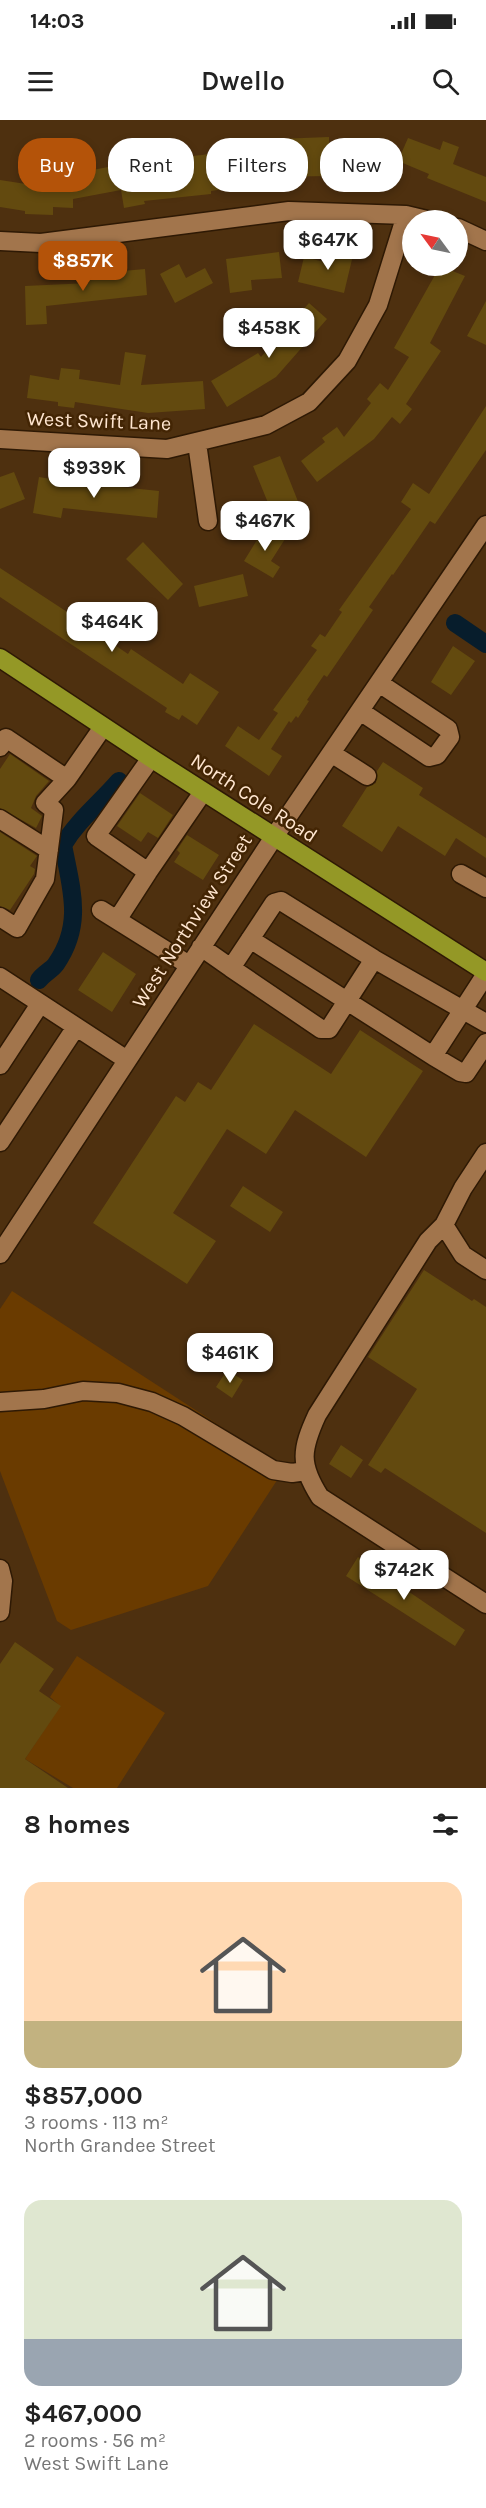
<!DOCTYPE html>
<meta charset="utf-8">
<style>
:root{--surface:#fff;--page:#f2f2f2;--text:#222;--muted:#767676;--accent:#b45309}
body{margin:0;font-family:Karla,sans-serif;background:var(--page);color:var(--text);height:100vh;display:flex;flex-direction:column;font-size:22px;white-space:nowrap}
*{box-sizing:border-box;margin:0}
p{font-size:20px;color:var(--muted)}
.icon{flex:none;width:33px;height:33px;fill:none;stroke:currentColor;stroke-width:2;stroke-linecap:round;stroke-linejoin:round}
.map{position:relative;height:1668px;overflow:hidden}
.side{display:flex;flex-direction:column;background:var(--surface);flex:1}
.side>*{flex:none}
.guide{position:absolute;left:18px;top:18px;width:450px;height:54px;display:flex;gap:12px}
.needle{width:39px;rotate:303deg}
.tools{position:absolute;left:402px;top:90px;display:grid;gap:12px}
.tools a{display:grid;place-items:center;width:66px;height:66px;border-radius:50%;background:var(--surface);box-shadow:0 3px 9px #0003;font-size:30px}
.price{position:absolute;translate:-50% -51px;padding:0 14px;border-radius:12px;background:#fff;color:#222;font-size:20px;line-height:39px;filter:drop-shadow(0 2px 3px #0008)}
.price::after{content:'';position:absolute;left:50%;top:36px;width:18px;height:14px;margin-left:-9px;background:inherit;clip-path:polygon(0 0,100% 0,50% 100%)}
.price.current{background:var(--accent);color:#fff}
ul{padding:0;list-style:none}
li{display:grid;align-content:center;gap:12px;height:318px;padding:0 24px}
li span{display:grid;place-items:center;height:186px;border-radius:18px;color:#555}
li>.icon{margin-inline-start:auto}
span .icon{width:108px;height:108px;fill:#fffc;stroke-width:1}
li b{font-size:26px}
h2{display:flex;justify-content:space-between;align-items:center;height:72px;padding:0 24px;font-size:26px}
.pill{padding:0 21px;border-radius:24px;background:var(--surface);box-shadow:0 3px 9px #0003;font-size:21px;line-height:54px}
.pill.current{background:var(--accent);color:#fff}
.status{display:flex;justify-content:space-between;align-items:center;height:42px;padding:0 30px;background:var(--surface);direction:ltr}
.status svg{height:16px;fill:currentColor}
header{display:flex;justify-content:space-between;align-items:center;height:78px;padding:0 24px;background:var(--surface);font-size:27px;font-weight:600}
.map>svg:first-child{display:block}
</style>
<div class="status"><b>14:03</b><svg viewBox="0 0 49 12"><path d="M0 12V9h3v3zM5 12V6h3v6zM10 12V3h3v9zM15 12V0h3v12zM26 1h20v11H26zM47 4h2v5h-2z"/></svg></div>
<header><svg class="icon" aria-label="menu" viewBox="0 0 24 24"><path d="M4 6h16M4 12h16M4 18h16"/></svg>Dwello<svg class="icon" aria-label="search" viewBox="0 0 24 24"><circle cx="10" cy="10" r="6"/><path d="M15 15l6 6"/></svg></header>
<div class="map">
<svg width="486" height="1668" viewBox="0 0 486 1668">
<rect width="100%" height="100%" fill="#4e300f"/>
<path fill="#6a3b00" d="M12,1171L285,1348L208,1466L71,1510L57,1501L0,1351V1189Z
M77,1536L165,1593L117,1668H73L25,1639L60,1586L50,1577Z"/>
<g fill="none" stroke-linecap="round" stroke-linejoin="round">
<path stroke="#071d2c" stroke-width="18" d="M455,503L486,524
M39,860C44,853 52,850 56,844C84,804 71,768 63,725C78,700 100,683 119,661"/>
</g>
<path fill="#634a0f" d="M329,17V25L387,30L385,57L330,53V56L265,57L236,62L237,67L211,71V74L144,81L145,84L124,88L121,70L73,79V88L53,87V95L25,94V91L0,87V60L26,64V61L89,63L87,51L140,41L202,35L232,30L233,39L278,31L277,19Z
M408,18L440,30L443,21L459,27L453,44L486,57V82L427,58L429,54L398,41Z
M333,126L354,131L344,173L298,162L304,137L329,143Z
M279,132L282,158L251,160L252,170L230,173L226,139Z
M179,144L186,158L205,148L213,163L175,183L160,154Z
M440,146L465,156L430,223L441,231L406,284L412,289L400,304L392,297L374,319L317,362L301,341L325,322L322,318L337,307L344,317L371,283L367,279L380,263L388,270L409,237L394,228Z
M145,149L147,175L46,186L47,204L26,205L25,166L89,163V154Z
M486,181V225L467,216Z
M309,183L327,199L276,257L227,287L211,261L258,233L261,237Z
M125,232L146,235L141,265L203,261L205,289L148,293L75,282L74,288L58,286V282L27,278L30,255L59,260L61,248L80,250L79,259L120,265Z
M486,286V330L435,404L430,401L393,455L392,454L369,487L373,490L327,557L324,555L307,580L309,581L298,598L296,596L291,603L289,601L271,629L282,636L269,656L225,626L238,606L259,620L278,593L273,590L317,530L311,526L320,514L325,517L342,492L339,490L411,389L401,382L413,363L429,374Z
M280,336L301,389L275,400L253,346Z
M14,352L25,379L0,389V357Z
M39,357L99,367L100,359L121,361V367L159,371L157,398L63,388L61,398L33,393Z
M265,407L285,419L271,441L280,447L273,458L244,441Z
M143,422L183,464L168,480L126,439Z
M0,448L84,503L92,492L111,504L103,517L128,534L131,529L183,564L190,553L219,572L197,605L182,595L179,600L165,592L167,588L0,477Z
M243,454L248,476L199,487L194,466Z
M453,526L475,541L451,575L431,562Z
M10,634L49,661L36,676L31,688L42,696L36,708L0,688V649Z
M383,642L423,668L419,675L486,718V738L456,718L445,736L398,706L382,732L342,706L367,667L376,663L377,651Z
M140,673L173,695L158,718L148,712L141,722L117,706Z
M0,712L37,736L30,746L35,749L34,754L10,790L0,786Z
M187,715L219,735L203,760L174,742L180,733L177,730Z
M103,832L136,854L112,892L78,870Z
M254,904L331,954L360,910L423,951L366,1037L295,990L266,1034L227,1009L173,1093L216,1121L187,1164L93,1103L176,976L185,982L198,962L211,970Z
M243,1066L283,1092L270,1112L230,1086Z
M424,1150L472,1181L474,1179L486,1187V1413L385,1348L381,1353L368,1345L417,1269L368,1237Z
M227,1250L243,1260L232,1278L216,1267Z
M341,1325L363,1340L351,1358L329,1344Z
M358,1437L465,1510L455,1526L346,1456Z
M15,1522L54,1549L39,1571L61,1586L25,1639L68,1668H0V1544Z"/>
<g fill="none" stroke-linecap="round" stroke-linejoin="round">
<defs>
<path id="minor" d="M458,108L486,121
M0,121L41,123L289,91L406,95L427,100
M0,319L167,329L266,305L309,282L347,241L378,185L406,95
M197,323L208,401
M360,591L429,637L437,635L450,617L448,609L379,563
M0,627L6,618L67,659L103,607
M331,633L367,656
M151,638L96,716L148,752L203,672
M0,699L49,730
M461,754L486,768
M101,790L189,845
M0,797L17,808L45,759L54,690L45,683L67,659
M117,800L148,752
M250,819L347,881L374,839
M201,827L231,848L274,783L281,781L374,839L486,903
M231,848L321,909H329L347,881L433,936L486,854
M0,857L127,940
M433,936L460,952L466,953L486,923
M0,945L40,884
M0,1022L76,907
M486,1033L463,1068L444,1105L463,1135L486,1150
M444,1105L428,1121L317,1295C301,1330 299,1344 320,1377L486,1484
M0,1134L274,717L486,405
M0,1282L44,1279L83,1271L118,1273L152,1282L183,1296L273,1350L292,1353L306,1351
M0,1449L3,1461L0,1492"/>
<path id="major" d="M0,538L151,638L486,852"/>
</defs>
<use href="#minor" stroke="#2e1904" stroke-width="21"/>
<use href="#major" stroke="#2e1904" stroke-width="21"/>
<use href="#minor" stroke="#a2754c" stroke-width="18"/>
<use href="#major" stroke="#949826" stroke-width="18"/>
</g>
<g text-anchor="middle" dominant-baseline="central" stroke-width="5" stroke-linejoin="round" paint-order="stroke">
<g font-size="20" fill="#ffe6d0" stroke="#432504">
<text transform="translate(99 301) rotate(2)">West Swift Lane</text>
<text transform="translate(254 678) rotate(33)">North Cole Road</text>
<text transform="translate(192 801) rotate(-57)">West Northview Street</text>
</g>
</g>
</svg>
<div class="tools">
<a><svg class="needle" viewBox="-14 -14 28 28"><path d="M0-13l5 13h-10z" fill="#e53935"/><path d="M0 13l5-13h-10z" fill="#767676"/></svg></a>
</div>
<b class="price" style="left:328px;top:151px">$647K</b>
<b class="price current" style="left:83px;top:172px">$857K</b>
<b class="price" style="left:269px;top:239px">$458K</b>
<b class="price" style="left:94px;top:379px">$939K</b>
<b class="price" style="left:265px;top:432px">$467K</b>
<b class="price" style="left:112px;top:533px">$464K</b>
<b class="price" style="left:230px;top:1264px">$461K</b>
<b class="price" style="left:404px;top:1481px">$742K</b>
<div class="guide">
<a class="pill current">Buy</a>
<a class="pill">Rent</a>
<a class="pill">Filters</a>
<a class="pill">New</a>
</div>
</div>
<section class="side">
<h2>8 homes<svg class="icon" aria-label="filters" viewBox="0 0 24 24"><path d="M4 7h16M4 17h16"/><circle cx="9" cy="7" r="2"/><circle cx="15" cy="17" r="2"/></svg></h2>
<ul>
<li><span style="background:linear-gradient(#ffd9b3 75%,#c2b280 0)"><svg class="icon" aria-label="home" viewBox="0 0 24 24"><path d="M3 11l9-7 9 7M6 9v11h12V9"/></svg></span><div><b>$857,000</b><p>3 rooms · 113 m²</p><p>North Grandee Street</p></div></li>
<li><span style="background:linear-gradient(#dfe7d0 75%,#9aa5b1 0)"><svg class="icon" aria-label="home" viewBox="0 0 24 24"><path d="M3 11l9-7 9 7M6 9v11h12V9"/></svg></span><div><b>$467,000</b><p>2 rooms · 56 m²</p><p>West Swift Lane</p></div></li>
</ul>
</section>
